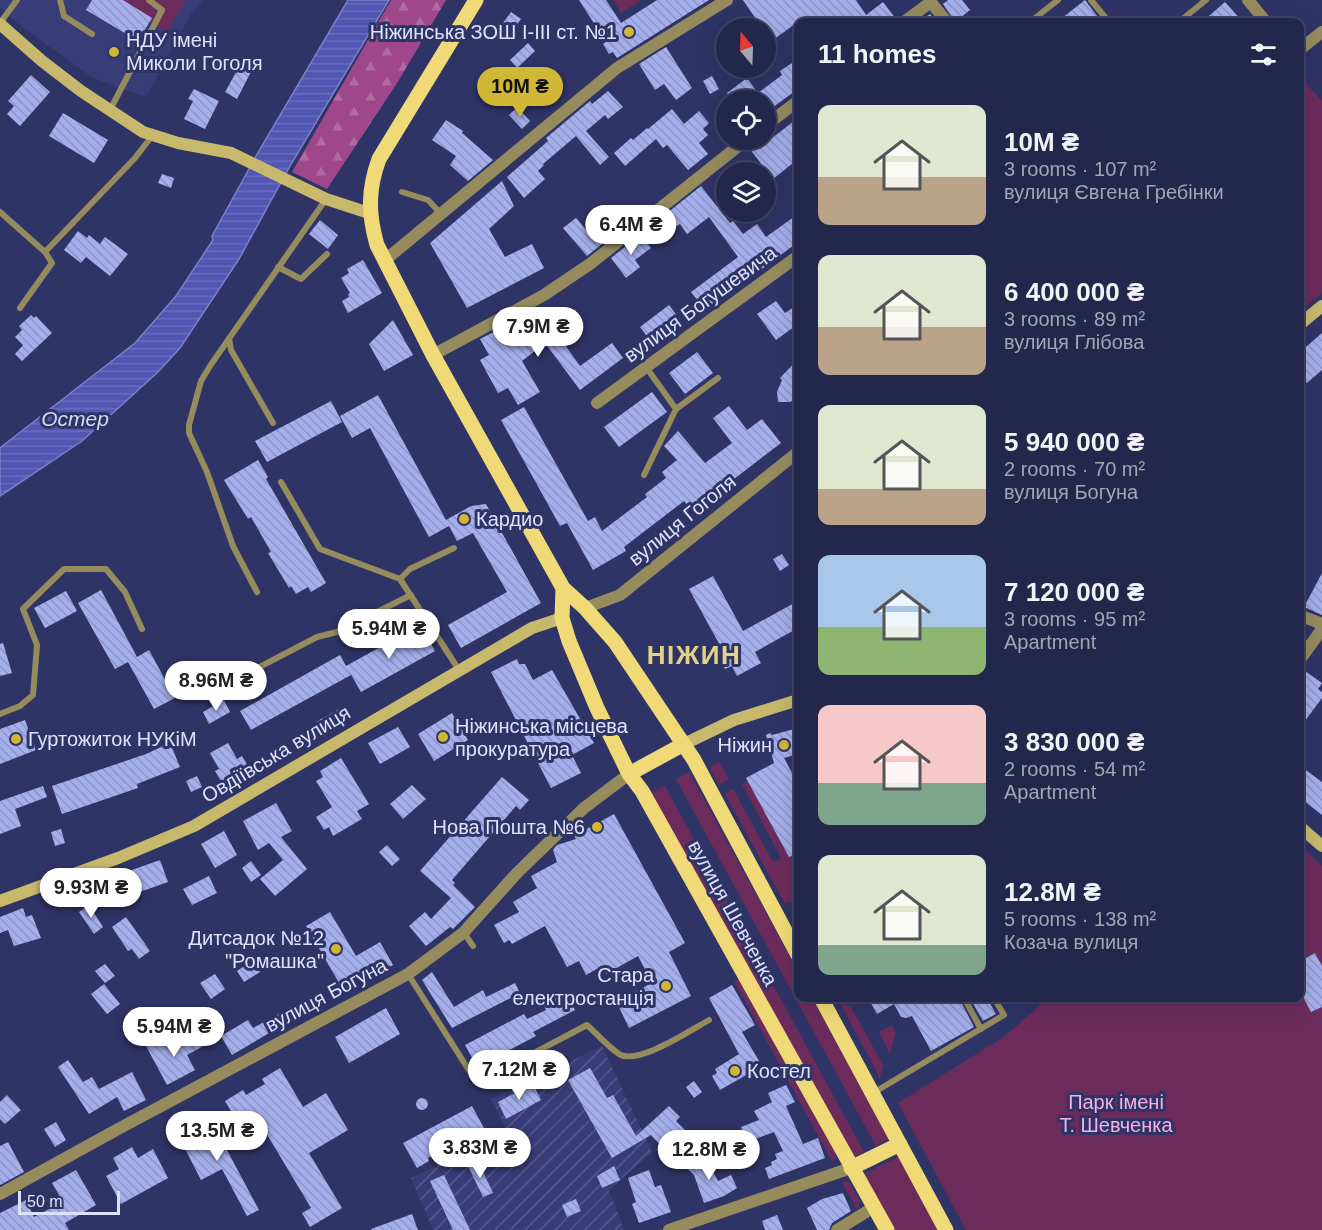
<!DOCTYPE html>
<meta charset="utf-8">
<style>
:root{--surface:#23274c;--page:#2b2f53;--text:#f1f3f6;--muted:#a3a5b5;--line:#404464;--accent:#d1b736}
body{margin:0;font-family:Helvetica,sans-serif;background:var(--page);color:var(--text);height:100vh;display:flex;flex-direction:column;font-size:22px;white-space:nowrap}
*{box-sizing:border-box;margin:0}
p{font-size:20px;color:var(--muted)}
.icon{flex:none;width:33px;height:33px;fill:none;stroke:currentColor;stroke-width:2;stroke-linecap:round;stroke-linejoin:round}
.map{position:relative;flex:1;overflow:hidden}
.sheet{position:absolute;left:794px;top:18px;width:510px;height:984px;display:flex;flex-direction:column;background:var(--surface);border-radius:12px;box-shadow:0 6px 24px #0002,0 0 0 2px var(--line)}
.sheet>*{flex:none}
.needle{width:39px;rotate:341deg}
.buttons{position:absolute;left:716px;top:18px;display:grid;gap:12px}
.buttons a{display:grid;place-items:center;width:60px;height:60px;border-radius:50%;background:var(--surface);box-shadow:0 6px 24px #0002,0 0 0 2px var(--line);font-size:30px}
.scale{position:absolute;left:18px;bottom:15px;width:102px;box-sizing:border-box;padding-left:6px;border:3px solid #dde2fb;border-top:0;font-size:16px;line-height:21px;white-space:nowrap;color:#dde2fb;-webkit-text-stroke:4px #2f3466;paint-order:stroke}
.price{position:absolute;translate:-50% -51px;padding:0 14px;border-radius:21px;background:#fff;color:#222;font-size:20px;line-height:39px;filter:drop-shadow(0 2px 3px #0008)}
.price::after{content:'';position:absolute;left:50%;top:36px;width:18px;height:14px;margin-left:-9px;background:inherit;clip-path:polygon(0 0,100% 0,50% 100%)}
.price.active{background:var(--accent);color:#111}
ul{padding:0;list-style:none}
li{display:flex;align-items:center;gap:18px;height:150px;padding:0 24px}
li span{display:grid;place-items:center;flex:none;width:168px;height:120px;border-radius:12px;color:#555}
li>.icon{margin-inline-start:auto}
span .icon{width:72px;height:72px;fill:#fffc;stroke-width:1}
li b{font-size:26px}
h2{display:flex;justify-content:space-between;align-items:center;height:72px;padding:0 24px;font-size:26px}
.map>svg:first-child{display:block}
</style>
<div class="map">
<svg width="1322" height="1230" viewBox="0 0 1322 1230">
<defs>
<pattern id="industrial-furrows" width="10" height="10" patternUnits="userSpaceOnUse" patternTransform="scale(1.5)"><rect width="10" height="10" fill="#383d77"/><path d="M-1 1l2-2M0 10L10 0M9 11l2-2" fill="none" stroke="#54598b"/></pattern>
<pattern id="forest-firs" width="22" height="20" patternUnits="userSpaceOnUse" patternTransform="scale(1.5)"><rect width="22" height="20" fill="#9f478b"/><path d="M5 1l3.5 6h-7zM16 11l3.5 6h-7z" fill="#b06aa2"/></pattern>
<pattern id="water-rules" width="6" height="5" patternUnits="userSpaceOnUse" patternTransform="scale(1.5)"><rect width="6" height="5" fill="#5056b2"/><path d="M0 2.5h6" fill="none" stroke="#696ebd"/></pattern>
<pattern id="building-back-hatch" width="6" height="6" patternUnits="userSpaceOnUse" patternTransform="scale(1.5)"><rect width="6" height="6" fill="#a5afec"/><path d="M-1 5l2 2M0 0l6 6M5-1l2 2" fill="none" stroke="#8c94c4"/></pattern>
</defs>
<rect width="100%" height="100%" fill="#2f3466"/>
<path fill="#383d77" d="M0,0H203L191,14L146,97L93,78L21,26L0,8Z"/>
<path fill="url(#industrial-furrows)" d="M602,1046L652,1152L609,1190L624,1230H433L411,1178L500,1136L505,1126L491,1099Z"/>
<path fill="#6b2c5c" d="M114,0H186L167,32Z
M613,0H640V1L621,13Z
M1299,76L1322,101V293L1299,312Z
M719,762L729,779L719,785L709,767Z
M689,772L798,971V998H812L889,1138L876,1146L676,779Z
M748,781L789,857L798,854V915L790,901L785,904L725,794L733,789L773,862L781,858L742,784Z
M665,786L864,1152L851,1159L651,793Z
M1299,844L1322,866V1230H966L898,1103L1005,1036L1048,998H1299Z
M739,980L835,1152L836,1158L832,1161L734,981Z
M840,1003L851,1007L883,1065L880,1078Z
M892,1025L896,1032L890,1054L879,1032Z
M898,1157L938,1230H892L862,1175Z
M846,1181L850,1183L860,1202L857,1210L842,1182Z"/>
<path fill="url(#forest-firs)" d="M391,0H446L399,80L327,189L292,172Z"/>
<path fill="url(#water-rules)" stroke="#7a80c8" stroke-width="1.5" d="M348,0H389L290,166L239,259L180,348L158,372L82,441L0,496V448L135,343L176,296L213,240L212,236L260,149Z"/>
<path fill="url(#building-back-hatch)" d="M92,0H123L152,18L138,41L86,10Z
M579,0H606L621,23L657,0H709L617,58L613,52L609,54L603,44L606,42Z
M743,0H856L866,15L883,2L896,19V22H798L770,42L765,34V28H762Z
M948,0H962L970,10L955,22L943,4Z
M1085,0L1097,16L1090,22H1057Z
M1225,2L1243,22H1202Z
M511,12L521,19L513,30L503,23Z
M930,14L937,22H919Z
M528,43L535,51L517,68L510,60Z
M666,47L692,88L676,100L664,84L655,90L639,64Z
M798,59V89L765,113V100H732L727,93L747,78L758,93L782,75L780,71Z
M243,60L254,66L237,99L225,92Z
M31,75L50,92L20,126L7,114L14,106L8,101Z
M712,76L719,89L710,94L703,81Z
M194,89L219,101L205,129L184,119L193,101L188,99Z
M608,91L623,107L608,119L605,115L586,131L609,157L600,165L576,136L543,164L544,165L538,171L545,179L524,198L507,177L548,141L546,138L590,101L592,104Z
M517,107L530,121L522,129L509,115Z
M672,109L684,124L699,111L709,123L703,129L708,135L699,143L708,154L688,170L667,145L663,148L656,139L625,166L614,153L631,138L633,140L647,128L648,129Z
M63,113L108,140L94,163L49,136Z
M798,118V159L773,179L749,148L759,140H765L766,134L768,133L772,138Z
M446,120L463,131L462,133L493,160L468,181L450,165L456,156L432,140Z
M162,174L174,178L171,188L158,183Z
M502,181L514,206L489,229L505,257L532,244L544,268L467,308L430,243Z
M701,186L730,223L733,221L743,234L757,224L766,237L798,214V242L758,272L751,263L730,279L736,286L705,310L691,292L738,257L709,217L687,234L680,224L677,226L667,213Z
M617,209L628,223L587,256L563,228L576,218L588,232Z
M320,220L338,235L328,249L309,234Z
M78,231L87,238L89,235L100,244L105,237L128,254L110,276L86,257L81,263L64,250Z
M640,235L651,248L635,260L640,267L626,278L611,258Z
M363,260L382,293L348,313L342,301L349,297L348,294L350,293L341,278L349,273L347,269Z
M776,301L785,313L794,307L798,313V324L776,340L757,314Z
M669,305L684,325L655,347L640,327Z
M547,309L563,329L557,334L580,366L612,343L623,358L580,390L545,343L522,361L540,392L518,405L508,388L498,393L480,360L489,355L480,339L503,327L509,339Z
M31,315L34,318L36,316L52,333L22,361L15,354L23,345L15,337L22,330L19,326Z
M393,320L413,355L384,371L369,344Z
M1322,333V370L1307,383L1299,373V353Z
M697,352L713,373L685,394L669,373Z
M798,359V397L790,402H778L777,392L782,380L780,378Z
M652,392L667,412L619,447L604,427Z
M378,395L446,520L471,506L486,504L541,603L461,648L448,625L507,592L473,533L457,541L449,526L429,537L370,428L352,438L340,416Z
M331,401L342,422L267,462L255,441Z
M729,406L747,430L762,419L781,443L725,486L721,482L689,507L684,501L624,547L626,551L593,570L567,523L560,526L501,420L524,407L588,521L595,517L602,531L647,497L645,494L666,478L662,472L677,460L664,446L678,431L705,463L732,443L713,418Z
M258,460L268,477L266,479L326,583L311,592L308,587L296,594L291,586L289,588L268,553L271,552L251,517L248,519L224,480Z
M782,554L789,565L780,571L773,559Z
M1322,573V615L1304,607Z
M713,576L743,631L798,601V628L755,652L761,663L737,676L732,666L725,669L716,653L722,649L689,589Z
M101,590L137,657L149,650L175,698L154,709L128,662L115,669L78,603Z
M66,591L77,611L45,628L34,608Z
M409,631L414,639L425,633L435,651L361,692L346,666Z
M3,643L12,673L0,676V644Z
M340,655L351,675L251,730L240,711Z
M517,659L519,664H525L533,680L552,670L594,743L572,755L581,773L551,788L491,672Z
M1299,669H1302L1322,683L1318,689L1322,692V698L1299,729Z
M224,700L230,712L209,724L203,712Z
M339,709L347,722L324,735L316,722Z
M452,713L468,740L434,761L418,734Z
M25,720L36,750L0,764V729Z
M398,727L410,747L380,764L368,743Z
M798,728V754L784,758L798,784V853L789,857L746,778L774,763L766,735L770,733L772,735Z
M170,743L180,767L137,784L138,788L62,814L52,786L146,754Z
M228,743L237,759L242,756L255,778L228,793L215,771L219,769L210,753Z
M341,758L369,804L357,811L362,819L333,836L329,827L324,830L316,817L332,807L316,781L323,777L320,771Z
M1299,765L1322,782V815L1299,797Z
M197,776L202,787L191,792L186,781Z
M502,777L529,800L520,810L516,806L452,880L455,883L453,885L475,907L453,929L450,927L426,946L409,926L425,912L431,919L451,898L420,871Z
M412,785L426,799L403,819L390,804Z
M43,786L47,797L15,809L21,826L0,834V801Z
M276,803L292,831L281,837L307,869L275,896L260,879L283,860L269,843L258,850L243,821Z
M614,814L685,943L669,952L691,996L629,1028L616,1001L652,983L638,956L606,974L602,966L586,975L579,961L567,967L545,926L512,944L509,940L504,943L494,925L519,912L513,902L537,888L531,876L557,862L553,850L557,845L576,839L574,836Z
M61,829L65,843L55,846L51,832Z
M224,831L237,855L215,868L201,844Z
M387,845L400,859L392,866L379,852Z
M160,860L168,882L103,905L95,883Z
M251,861L261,875L251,882L242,868Z
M209,876L217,893L192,905L183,889Z
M89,905L103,927L94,934L79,912Z
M23,908L26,917L32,915L41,938L14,946L8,930L0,933V917Z
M330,912L356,956L380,942L393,965L368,979L365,975L342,988L306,926Z
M126,917L150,951L139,959L132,949L128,951L112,927Z
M1315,953L1322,966V1007L1311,1012L1299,989V962Z
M253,960L260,972L244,982L237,971Z
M105,964L115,976L105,983L95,971Z
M432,972L454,1007L483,990L486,997L515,983L520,993L452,1028L422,980Z
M215,974L225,989L211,999L200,983Z
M104,984L120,1004L107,1014L91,994Z
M732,985L755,1025L742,1032L762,1066L720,1090L712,1076L717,1073L715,1069L739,1054L709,998Z
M565,992L575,1010L533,1032L536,1036L477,1067L465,1045L524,1014L527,1019L546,1010L543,1004Z
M868,998H959L974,1027L931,1051L912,1016L906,1018L901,1017L894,1004L877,1014Z
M970,998H987L996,1014L983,1021Z
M386,1008L400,1034L349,1063L335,1037Z
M284,1011L292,1023L276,1032L274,1030L232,1055L221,1036L248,1020L253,1028Z
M196,1034L202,1047L187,1055L195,1070L167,1085L146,1046L164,1037L170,1047Z
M68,1060L83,1082L92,1077L99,1089L132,1072L146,1100L124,1111L117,1097L89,1114L58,1067Z
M280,1068L303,1107L326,1093L348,1130L309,1153L342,1208L310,1227L302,1213L311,1208L256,1116L240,1126L225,1101L243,1090L246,1095L265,1084L262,1079Z
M590,1068L607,1098L613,1095L636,1136L669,1106L680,1117L676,1121L685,1130L664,1149L651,1135L612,1158L568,1080Z
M694,1081L702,1092L694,1098L686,1087Z
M533,1084L541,1100L506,1119L498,1102Z
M786,1085L795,1102L786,1106L803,1144L818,1138L825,1158L769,1179L765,1168L772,1165L771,1162L777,1159L775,1154L783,1151L774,1132L733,1147L729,1135L742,1131L741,1127L759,1120L754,1111L772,1102L768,1093Z
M7,1095L21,1110L5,1124L0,1119V1102Z
M416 1104a6 6 0 1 1 12 0a6 6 0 1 1-12 0Z
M472,1106L484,1128L428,1158L429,1161L417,1168L403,1143Z
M56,1122L66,1140L55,1147L44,1129Z
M212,1122L259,1210L247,1216L222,1169L201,1180L180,1139Z
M8,1142L24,1172L0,1185V1146Z
M132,1147L138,1158L153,1149L168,1178L121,1204L106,1176L119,1169L113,1158Z
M692,1155L706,1170L711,1168L718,1181L731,1175L737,1188L724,1196L704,1203L694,1175L683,1164Z
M478,1161L493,1193L483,1197L468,1166Z
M614,1166L620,1180L602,1188L597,1176Z
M76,1170L96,1205L65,1223L69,1230H0V1213L26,1200L34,1217L63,1202L52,1183Z
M649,1170L655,1187L661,1185L671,1212L639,1223L632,1204L636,1202L628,1178Z
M444,1175L470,1230H453L430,1181Z
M843,1193L851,1211L832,1223L829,1230H817L807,1208L822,1199Z
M576,1199L581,1211L567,1217L562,1205Z
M412,1214L418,1230H372L371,1229Z
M777,1215L783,1230H765L762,1221Z"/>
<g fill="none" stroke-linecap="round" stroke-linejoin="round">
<path stroke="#958b5d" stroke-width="6" d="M60,0L64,16L92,34
M1091,0L1109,22
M1030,22L1058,0
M1179,22L1206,0
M0,23L17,0
M110,110L162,10L149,0
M402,192L428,200L441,214
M0,212L45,252
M278,267L301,279L327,254
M20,308L52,263L45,252L135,158L152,136
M229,338L231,350L273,423
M646,367L676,409L718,378
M644,475L676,409
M281,482L320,549L400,579L459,670
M400,579L410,569L454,548
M257,592L233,546L207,472L189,433V425L201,381L210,366L326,199
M217,689L317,637L337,632L411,595
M0,714L20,706L33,695L37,645L23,609L64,569H106L125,592L142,629
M464,933L473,946
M408,974L477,1083L587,1025C597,1034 607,1046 619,1054C637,1066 691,1030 709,1020
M964,998L981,1029
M873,1093L1004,1015L994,998"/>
<path stroke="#958b5d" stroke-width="12" d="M929,0L947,22
M1248,0L1266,22
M904,22L931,2
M1299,50L1322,32
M765,126L798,101
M384,261L617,68L727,0
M433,355L544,295L590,264L746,140
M597,403L798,256
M585,608L620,595L798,452
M1299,615L1322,624
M1299,661L1322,629
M0,1194L120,1128L408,974L463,933L517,873L584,808L629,774
M669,1230L851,1168
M837,1230L874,1207"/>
<path stroke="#c8b86c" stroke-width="12" d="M0,24L42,61L81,91L143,132L178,143L231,153L326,199L369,213
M1299,325L1322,306
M682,745L734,720L798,700
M1299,826L1322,846
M0,901L118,858L194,826L532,628L562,618"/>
<path stroke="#f0da77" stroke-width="15" d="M476,0L379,159C368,189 368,214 377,245L433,355L563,588L585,608L615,642L694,760L798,955
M563,588L562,618L569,641L597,708L629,774L642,791L887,1230
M629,774L682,745
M821,998L946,1230
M851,1168L900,1144"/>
</g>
<g fill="#d1b736" stroke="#2f3466" stroke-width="2">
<circle cx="629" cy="32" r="6"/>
<circle cx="114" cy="52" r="6"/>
<circle cx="464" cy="519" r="6"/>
<circle cx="443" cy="737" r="6"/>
<circle cx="16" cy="739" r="6"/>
<circle cx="784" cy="745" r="6"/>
<circle cx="597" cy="827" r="6"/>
<circle cx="336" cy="949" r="6"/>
<circle cx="666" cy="986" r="6"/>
<circle cx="735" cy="1071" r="6"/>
</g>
<g text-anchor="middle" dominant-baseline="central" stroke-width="6" stroke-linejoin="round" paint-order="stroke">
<g font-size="20" fill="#dde2fb" stroke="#2f3466" text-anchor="end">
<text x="617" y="32">Ніжинська ЗОШ І-ІІІ ст. №1</text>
<text x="126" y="40" text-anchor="start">НДУ імені<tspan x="126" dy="23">Миколи Гоголя</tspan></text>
<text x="476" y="519" text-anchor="start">Кардио</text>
<text x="455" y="726" text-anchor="start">Ніжинська місцева<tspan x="455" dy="23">прокуратура</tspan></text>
<text x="28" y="739" text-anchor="start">Гуртожиток НУКіМ</text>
<text x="772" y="745">Ніжин</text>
<text x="585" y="827">Нова Пошта №6</text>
<text x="324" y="938">Дитсадок №12<tspan x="324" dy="23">"Ромашка"</tspan></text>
<text x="654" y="975">Cтара<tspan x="654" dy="23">електростанція</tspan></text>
<text x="747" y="1071" text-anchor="start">Костел</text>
</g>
<g font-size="20" fill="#dde2fb" stroke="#2f3466">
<text transform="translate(700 304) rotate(-36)">вулиця Богушевича</text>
<text transform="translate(682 520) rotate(-39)">вулиця Гоголя</text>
<text transform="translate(276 754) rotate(-31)">Овдіївська вулиця</text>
<text transform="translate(733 913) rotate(61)">вулиця Шевченка</text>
<text transform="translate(326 995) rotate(-28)">вулиця Богуна</text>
</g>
<g font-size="20" fill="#f6b0e3" stroke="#2f3466">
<text x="1116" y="1102">Парк імені<tspan x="1116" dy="23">Т. Шевченка</tspan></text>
</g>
<g font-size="21" font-style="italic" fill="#d6dbf4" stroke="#2f3466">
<text x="75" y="418">Остер</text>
</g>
<g font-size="26" font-weight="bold" letter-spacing="1.5" fill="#e5d385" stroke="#2f3466">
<text x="694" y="655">НІЖИН</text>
</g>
</g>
</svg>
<div class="buttons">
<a><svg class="needle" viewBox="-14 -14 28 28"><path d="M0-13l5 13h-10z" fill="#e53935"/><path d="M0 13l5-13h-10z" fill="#a3a5b5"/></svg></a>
<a><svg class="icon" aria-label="locate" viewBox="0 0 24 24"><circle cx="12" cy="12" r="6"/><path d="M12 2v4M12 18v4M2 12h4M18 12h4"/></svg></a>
<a><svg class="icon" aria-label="layers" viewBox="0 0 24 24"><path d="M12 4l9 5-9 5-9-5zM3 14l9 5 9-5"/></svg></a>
</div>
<div class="scale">50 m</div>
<b class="price active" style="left:520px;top:118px">10M ₴</b>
<b class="price" style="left:631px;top:256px">6.4M ₴</b>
<b class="price" style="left:538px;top:358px">7.9M ₴</b>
<b class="price" style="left:389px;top:660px">5.94M ₴</b>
<b class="price" style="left:216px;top:712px">8.96M ₴</b>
<b class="price" style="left:91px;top:919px">9.93M ₴</b>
<b class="price" style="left:174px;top:1058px">5.94M ₴</b>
<b class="price" style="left:519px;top:1101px">7.12M ₴</b>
<b class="price" style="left:217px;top:1162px">13.5M ₴</b>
<b class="price" style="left:480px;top:1179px">3.83M ₴</b>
<b class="price" style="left:709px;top:1181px">12.8M ₴</b>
<section class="sheet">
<h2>11 homes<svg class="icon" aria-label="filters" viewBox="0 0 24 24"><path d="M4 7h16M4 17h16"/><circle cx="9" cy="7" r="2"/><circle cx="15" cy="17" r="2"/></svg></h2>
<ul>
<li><span style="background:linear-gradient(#dfe7d0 60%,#b9a48a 0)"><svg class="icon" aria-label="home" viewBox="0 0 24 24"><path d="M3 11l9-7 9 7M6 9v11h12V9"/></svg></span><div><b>10M ₴</b><p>3 rooms · 107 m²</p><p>вулиця Євгена Гребінки</p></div></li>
<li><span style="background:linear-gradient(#dfe7d0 60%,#b9a48a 0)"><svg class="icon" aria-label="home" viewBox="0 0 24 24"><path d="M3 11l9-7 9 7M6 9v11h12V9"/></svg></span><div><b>6 400 000 ₴</b><p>3 rooms · 89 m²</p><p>вулиця Глібова</p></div></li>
<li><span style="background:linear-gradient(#dfe7d0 70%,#b9a48a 0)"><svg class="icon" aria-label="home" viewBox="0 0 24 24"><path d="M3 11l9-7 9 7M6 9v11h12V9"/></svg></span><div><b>5 940 000 ₴</b><p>2 rooms · 70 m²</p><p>вулиця Богуна</p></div></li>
<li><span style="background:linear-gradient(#a9c7e8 60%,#8fb573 0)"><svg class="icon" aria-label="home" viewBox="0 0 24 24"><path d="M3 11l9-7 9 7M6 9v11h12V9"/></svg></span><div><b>7 120 000 ₴</b><p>3 rooms · 95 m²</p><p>Apartment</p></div></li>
<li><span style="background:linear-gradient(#f6c9c9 65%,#7fa58c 0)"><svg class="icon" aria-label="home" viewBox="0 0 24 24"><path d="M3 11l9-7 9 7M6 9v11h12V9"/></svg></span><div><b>3 830 000 ₴</b><p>2 rooms · 54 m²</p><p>Apartment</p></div></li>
<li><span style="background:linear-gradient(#dfe7d0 75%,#7fa58c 0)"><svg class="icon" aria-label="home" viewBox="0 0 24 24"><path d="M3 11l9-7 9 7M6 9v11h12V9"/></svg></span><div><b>12.8M ₴</b><p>5 rooms · 138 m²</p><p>Козача вулиця</p></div></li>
</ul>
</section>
</div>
